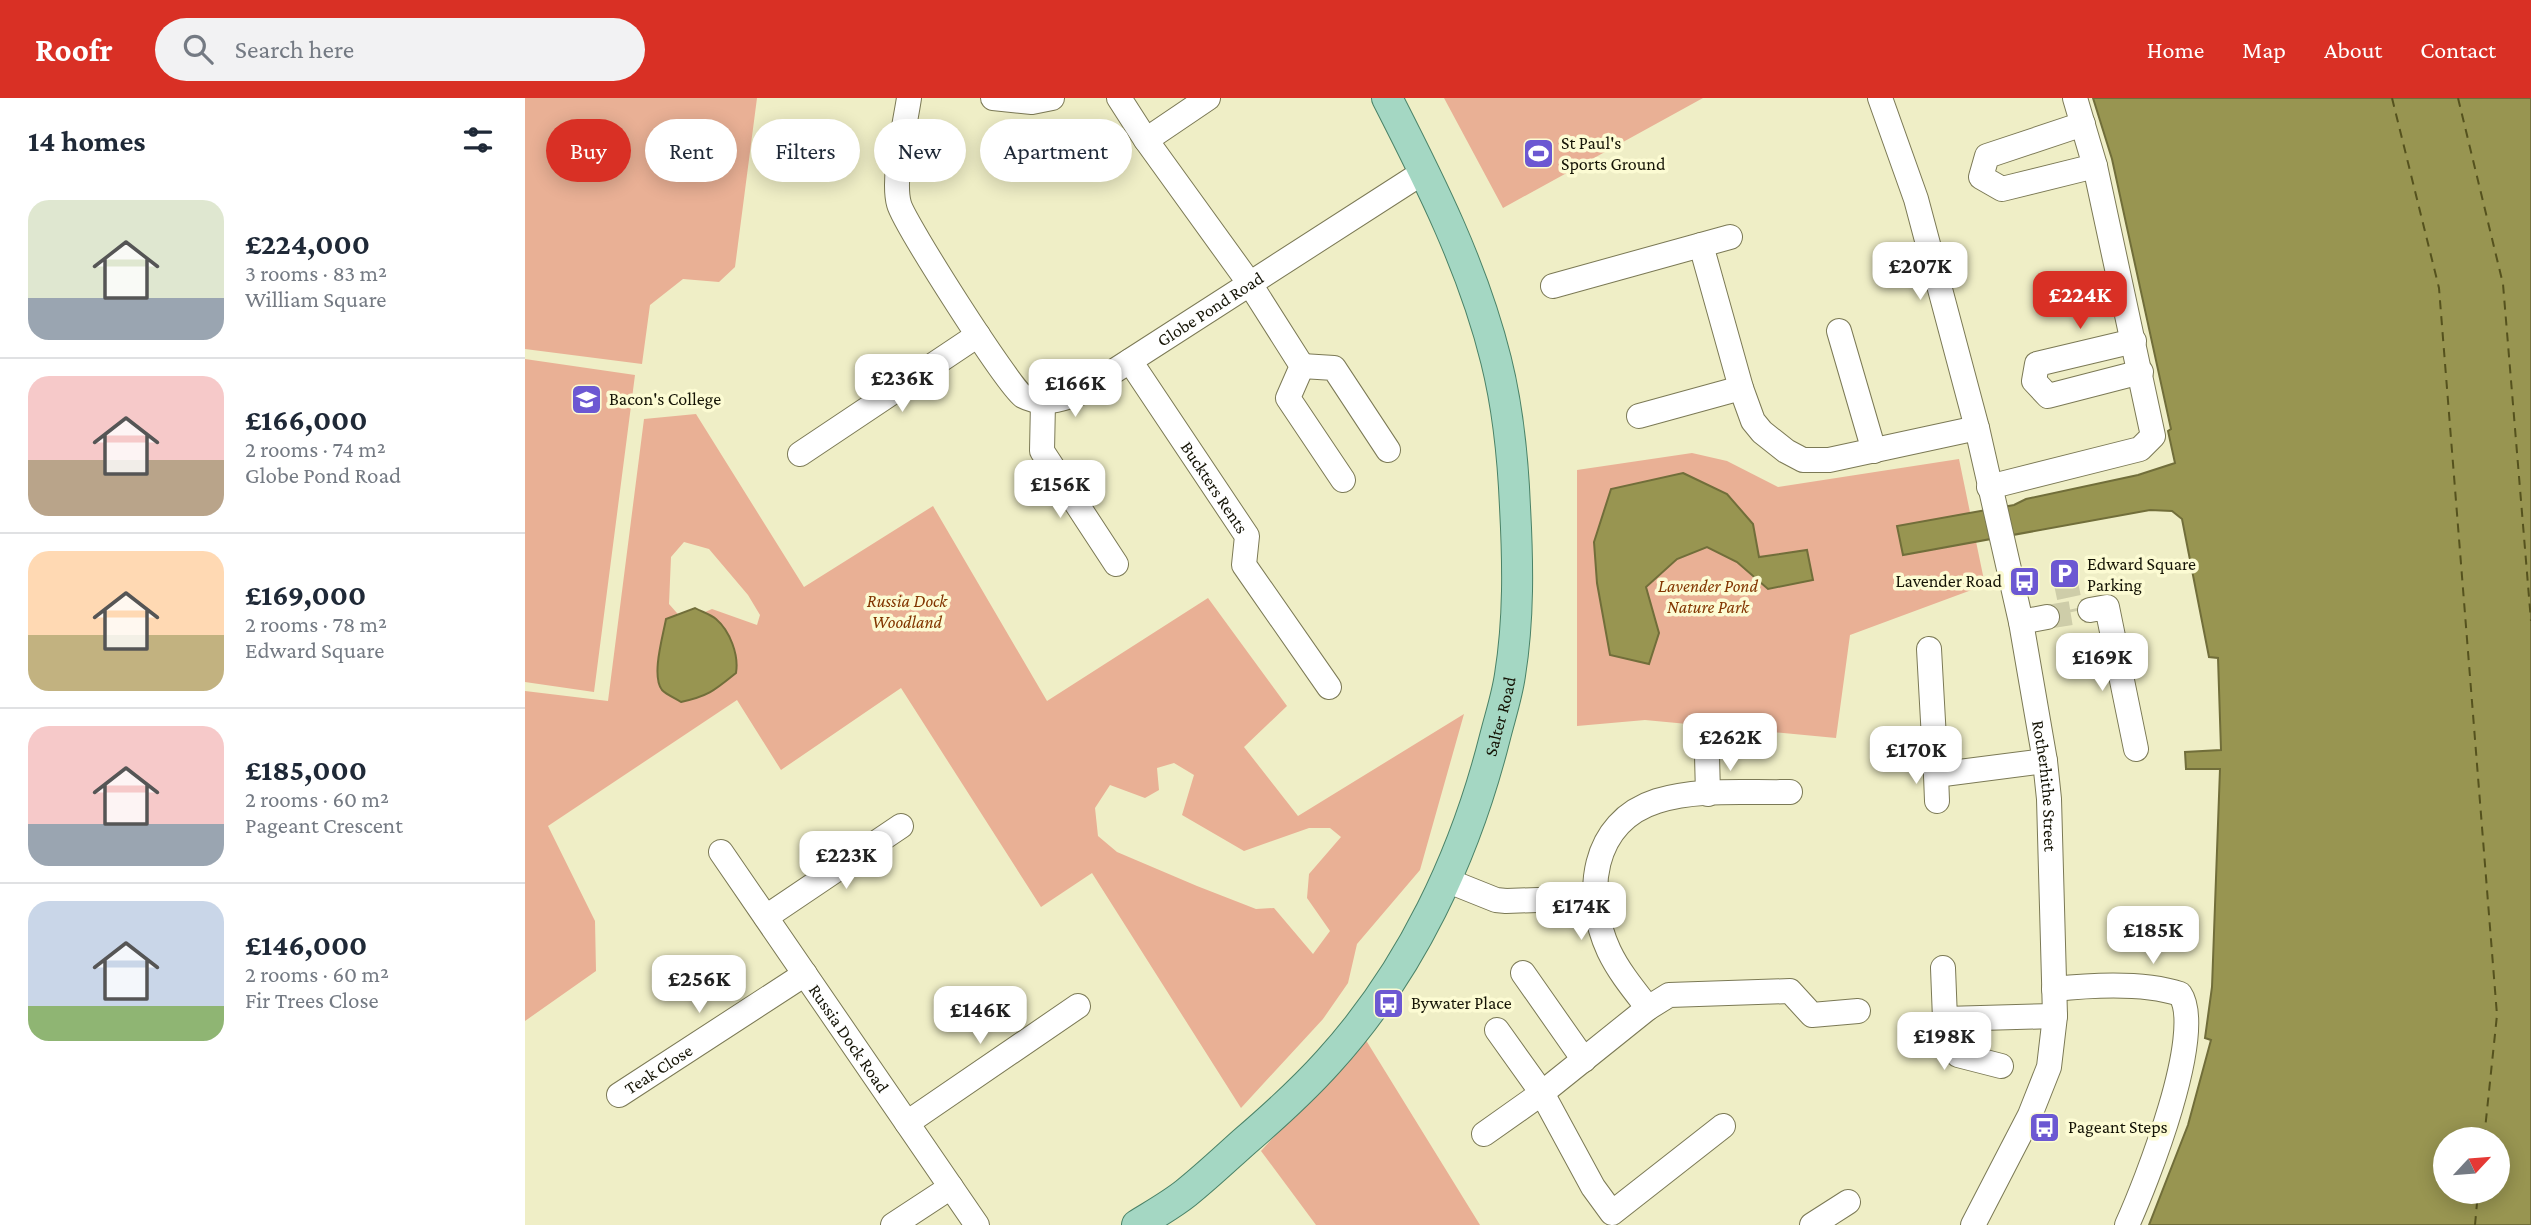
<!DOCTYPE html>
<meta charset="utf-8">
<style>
:root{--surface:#fff;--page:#f2f2f3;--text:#1f2937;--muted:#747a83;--line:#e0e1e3;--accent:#d93025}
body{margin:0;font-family:"Crimson Pro",serif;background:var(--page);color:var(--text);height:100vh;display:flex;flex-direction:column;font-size:26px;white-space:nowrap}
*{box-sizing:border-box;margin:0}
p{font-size:23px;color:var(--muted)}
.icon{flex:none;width:38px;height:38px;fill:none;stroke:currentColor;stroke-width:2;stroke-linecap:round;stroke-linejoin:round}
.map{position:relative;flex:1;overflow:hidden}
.side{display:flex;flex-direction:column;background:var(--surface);width:525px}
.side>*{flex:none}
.top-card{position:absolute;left:21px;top:21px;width:665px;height:63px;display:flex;gap:14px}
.needle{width:46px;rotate:64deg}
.controls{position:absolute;left:1908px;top:1029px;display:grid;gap:14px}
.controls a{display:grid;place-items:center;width:77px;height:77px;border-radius:50%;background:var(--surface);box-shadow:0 4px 18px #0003;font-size:35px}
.price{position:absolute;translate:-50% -60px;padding:0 16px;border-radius:14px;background:#fff;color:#222;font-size:23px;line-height:46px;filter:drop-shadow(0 2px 4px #0008)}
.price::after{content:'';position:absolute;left:50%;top:42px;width:21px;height:16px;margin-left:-10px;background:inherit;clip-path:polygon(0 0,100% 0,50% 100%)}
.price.on{background:var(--accent);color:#fff}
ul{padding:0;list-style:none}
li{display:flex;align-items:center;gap:21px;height:175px;padding:0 28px}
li+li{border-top:2px solid var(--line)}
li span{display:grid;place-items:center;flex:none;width:196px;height:140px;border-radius:21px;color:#555}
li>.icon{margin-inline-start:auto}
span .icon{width:84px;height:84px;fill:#fffc;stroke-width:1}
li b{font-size:30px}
h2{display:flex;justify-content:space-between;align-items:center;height:84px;padding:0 28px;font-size:30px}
.chip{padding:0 24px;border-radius:32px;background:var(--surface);box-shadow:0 4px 18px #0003;font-size:24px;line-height:63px}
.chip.on{background:var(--accent);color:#fff}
header{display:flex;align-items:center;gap:42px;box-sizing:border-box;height:98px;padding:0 35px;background:var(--accent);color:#fff}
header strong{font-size:33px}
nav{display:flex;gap:38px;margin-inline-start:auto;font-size:24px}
.search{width:490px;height:63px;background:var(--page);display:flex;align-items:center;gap:18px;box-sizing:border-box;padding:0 24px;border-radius:38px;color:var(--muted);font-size:26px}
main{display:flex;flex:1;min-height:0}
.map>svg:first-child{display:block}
</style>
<header>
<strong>Roofr</strong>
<div class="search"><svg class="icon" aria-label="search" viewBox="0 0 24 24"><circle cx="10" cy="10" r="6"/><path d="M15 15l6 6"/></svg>Search here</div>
<nav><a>Home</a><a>Map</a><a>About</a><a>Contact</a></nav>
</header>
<main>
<section class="side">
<h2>14 homes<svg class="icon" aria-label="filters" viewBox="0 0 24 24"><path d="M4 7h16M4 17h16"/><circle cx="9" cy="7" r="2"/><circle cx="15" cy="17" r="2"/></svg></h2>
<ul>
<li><span style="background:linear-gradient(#dfe7d0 70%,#9aa5b1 0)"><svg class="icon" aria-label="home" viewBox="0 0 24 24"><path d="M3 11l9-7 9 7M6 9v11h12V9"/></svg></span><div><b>£224,000</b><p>3 rooms · 83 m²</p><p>William Square</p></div></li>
<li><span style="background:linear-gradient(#f6c9c9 60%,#b9a48a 0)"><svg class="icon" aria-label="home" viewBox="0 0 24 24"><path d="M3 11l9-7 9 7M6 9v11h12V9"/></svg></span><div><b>£166,000</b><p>2 rooms · 74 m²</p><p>Globe Pond Road</p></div></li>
<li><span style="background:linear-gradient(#ffd9b3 60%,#c2b280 0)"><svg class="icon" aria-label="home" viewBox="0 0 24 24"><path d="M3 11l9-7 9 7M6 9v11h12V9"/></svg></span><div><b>£169,000</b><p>2 rooms · 78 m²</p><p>Edward Square</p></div></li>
<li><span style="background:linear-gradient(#f6c9c9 70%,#9aa5b1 0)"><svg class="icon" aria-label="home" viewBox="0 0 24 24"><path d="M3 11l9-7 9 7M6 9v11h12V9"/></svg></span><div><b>£185,000</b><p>2 rooms · 60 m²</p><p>Pageant Crescent</p></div></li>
<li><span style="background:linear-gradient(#c9d6e8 75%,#8fb573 0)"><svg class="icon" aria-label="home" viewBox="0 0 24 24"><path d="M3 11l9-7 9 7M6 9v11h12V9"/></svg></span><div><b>£146,000</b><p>2 rooms · 60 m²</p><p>Fir Trees Close</p></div></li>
</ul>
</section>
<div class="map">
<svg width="2006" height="1127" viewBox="0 0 2006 1127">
<rect width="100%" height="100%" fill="#efeec6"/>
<path fill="#e9b095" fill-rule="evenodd" d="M0,0H232L210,169L194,184L158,181L125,207L117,266L0,251Z
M919,0H1178L978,110Z
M0,261L110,277L69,594L0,584Z
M171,316L279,489L408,408L522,603L683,500L762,608L719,649L773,718L939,616L895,772L832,846L823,885L798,921L716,1010L567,775L516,809L376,590L256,672L212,602L23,728L70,823L71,873L0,923V593L83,603L119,321ZM159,444L184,451L223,497L235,517L232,527L187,511L159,523L144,506L146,459ZM649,665L669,677L657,717L719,753L784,730H805L816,739L784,776L782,800L805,833L788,856L749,810L731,811L672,788L592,754L573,738L570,710L585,687L620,700L634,692L632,670Z
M1167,355L1202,363L1253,389L1434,361L1460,487L1325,537L1311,640L1120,622L1052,628V372Z
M839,939L955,1127H791L736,1053Z"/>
<path fill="#989551" stroke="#716e3a" stroke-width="2" fill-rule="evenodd" d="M1568,0H2006V1127H1624L1663,1027L1686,942L1680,940L1687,889L1695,671H1661L1660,654L1696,652L1693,560L1684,559L1657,421L1647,413L1625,412L1378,457L1372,428L1489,407L1501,401L1613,377L1650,365L1643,333L1646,331L1587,61ZM1920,1041H1972V1094H1920Z
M1158,375L1202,396L1228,426L1234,459L1282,452L1288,482L1243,491L1212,464L1182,449L1152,461L1121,489L1134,535L1124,566L1085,557L1072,485L1069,444L1086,391Z
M170,510C177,514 185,516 191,521C205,533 214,557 211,575C190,592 184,598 156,604C150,600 142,597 137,592C126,578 138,538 141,521Z"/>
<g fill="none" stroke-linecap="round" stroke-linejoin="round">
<path stroke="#55521e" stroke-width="2" stroke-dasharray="9 7" stroke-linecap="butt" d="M1867,0L1914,190L1972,917L1959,1041
M1933,0L1978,186L2006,523
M1950,1127L1953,1094"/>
<path stroke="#cecda9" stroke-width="24" stroke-dasharray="24 12" stroke-linecap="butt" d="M1539,476L1547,514
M1522,519L1565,512"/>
<defs>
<g id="minor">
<path id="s1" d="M384,0C380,27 367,81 374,106C379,125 485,291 498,298C517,308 535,302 555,295L900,73"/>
<path d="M468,0L507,4L527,0"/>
<path d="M594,0L621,42L725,186L777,268L763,300L818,382"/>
<path id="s2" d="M1355,0L1391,101L1452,330L1496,524L1520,663L1524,701L1530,918L1524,969L1505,1017L1448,1127"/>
<path d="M1558,26L1462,58L1456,79L1477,91L1570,68"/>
<path d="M621,42L683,0"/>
<path d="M1176,147L1205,139"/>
<path d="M1028,188L1176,147L1216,290L1228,323L1237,334L1261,353L1278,362H1304L1452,330"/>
<path d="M1314,233L1349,353"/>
<path d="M1609,243L1512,266L1509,283L1523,298L1616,274"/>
<path id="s3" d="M605,263L722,438L719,467L804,589"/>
<path d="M777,268L809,270L863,352"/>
<path d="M518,304L517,353L591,466"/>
<path d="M1114,318L1216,290"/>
<path d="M275,356L453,237"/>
<path d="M1464,389L1615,351L1628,338L1570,68L1550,0"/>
<path d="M1565,512L1582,509L1611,651"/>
<path d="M1496,524L1522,519"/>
<path d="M1404,551L1411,677L1520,663"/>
<path d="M1182,657L1183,696"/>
<path d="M1411,677L1412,703"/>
<path d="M1265,694C1222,695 1173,690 1132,703C1066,724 1058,797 1084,853C1094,874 1109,892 1123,910L1144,897L1265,893L1287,917L1333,913"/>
<path id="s4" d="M196,754L452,1127"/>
<path d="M921,782L971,802L981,803L1069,800"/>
<path d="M241,819L376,728"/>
<path d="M1418,870L1420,921L1530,918"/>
<path d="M998,875L1059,962"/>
<path d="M1529,891C1566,887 1619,884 1655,896C1681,934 1621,1085 1602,1127"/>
<path d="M1430,921L1433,957L1476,968"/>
<path d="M972,932L1017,995L1068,1089L1087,1115L1198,1028"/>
<path id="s5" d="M94,997L280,876"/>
<path d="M382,1025L553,908"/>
<path d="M959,1036L1017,995L1123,910"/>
<path d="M368,1127L426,1089"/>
<path d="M1287,1127L1323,1104"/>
</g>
<g id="major">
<path id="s6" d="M612,1127C628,1117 646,1107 661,1095C681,1079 700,1061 719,1044C748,1019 777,993 803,964C886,873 940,758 970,639C975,619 982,598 985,577C994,521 993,465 990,409C988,360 983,310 971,262C948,169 905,84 862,0"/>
</g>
</defs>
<use href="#minor" stroke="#7b7955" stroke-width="26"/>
<use href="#major" stroke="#4a8267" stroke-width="32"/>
<use href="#minor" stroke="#fff" stroke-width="24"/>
<use href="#major" stroke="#a4d7c3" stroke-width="30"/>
</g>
<defs>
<symbol id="stadium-square" viewBox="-11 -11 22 22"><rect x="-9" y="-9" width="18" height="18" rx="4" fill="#6c58d2" stroke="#fcfbd3"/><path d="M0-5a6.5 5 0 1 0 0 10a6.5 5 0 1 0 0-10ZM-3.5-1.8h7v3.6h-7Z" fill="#fff"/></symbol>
<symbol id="school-square" viewBox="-11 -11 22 22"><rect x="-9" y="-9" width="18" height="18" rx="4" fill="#6c58d2" stroke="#fcfbd3"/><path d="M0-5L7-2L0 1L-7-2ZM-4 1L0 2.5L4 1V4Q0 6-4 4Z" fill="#fff"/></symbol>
<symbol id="parking-square" viewBox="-11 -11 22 22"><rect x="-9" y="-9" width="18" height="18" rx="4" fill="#6c58d2" stroke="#fcfbd3"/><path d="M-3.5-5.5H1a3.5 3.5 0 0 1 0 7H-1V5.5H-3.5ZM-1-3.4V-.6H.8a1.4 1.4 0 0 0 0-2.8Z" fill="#fff"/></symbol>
<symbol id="bus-square" viewBox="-11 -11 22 22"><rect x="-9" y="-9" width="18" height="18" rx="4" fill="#6c58d2" stroke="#fcfbd3"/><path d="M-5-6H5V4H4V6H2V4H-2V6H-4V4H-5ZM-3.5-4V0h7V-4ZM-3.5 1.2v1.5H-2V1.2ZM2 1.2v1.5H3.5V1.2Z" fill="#fff"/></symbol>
</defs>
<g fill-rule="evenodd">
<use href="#stadium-square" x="996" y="38" width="35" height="35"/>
<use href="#school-square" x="44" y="284" width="35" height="35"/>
<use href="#parking-square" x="1522" y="458" width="35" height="35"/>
<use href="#bus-square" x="1482" y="466" width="35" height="35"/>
<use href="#bus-square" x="846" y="888" width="35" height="35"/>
<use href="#bus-square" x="1502" y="1012" width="35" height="35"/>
</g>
<g text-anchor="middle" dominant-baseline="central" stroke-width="7" stroke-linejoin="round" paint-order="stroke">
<g font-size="18" fill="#151406" stroke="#fcfbd3" text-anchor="start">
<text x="1036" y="45">St Paul's<tspan x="1036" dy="21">Sports Ground</tspan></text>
<text x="84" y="301">Bacon's College</text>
<text x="1562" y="466">Edward Square<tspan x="1562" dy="21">Parking</tspan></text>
<text x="1477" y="483" text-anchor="end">Lavender Road</text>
<text x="886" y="905">Bywater Place</text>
<text x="1543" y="1029">Pageant Steps</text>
</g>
<g font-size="18" fill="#151406" stroke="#fcfbd3">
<text stroke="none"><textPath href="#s1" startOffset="550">Globe Pond Road</textPath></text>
<text stroke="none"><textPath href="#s3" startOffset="152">Buckters Rents</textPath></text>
<text stroke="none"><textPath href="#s6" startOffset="642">Salter Road</textPath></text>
<text stroke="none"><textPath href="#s2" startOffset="709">Rotherhithe Street</textPath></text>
<text stroke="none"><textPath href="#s4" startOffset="226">Russia Dock Road</textPath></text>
<text stroke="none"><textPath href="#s5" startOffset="47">Teak Close</textPath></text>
</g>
<g font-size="18" font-style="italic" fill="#823500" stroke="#fcfbd3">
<text x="1183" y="488">Lavender Pond<tspan x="1183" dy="21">Nature Park</tspan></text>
<text x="382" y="503">Russia Dock<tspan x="382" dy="21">Woodland</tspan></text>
</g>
</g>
</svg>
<div class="controls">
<a><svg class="needle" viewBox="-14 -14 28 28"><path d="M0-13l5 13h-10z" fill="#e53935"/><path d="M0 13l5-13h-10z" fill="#747a83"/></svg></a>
</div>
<b class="price" style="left:1395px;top:204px">£207K</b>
<b class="price on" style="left:1555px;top:233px">£224K</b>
<b class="price" style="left:377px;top:316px">£236K</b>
<b class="price" style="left:550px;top:321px">£166K</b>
<b class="price" style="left:535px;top:422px">£156K</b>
<b class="price" style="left:1577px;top:595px">£169K</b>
<b class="price" style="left:1205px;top:675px">£262K</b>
<b class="price" style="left:1391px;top:688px">£170K</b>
<b class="price" style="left:321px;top:793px">£223K</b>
<b class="price" style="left:1056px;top:844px">£174K</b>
<b class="price" style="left:1628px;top:868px">£185K</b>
<b class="price" style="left:174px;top:917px">£256K</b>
<b class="price" style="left:455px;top:948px">£146K</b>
<b class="price" style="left:1419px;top:974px">£198K</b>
<div class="top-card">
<a class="chip on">Buy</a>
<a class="chip">Rent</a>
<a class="chip">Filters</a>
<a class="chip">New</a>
<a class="chip">Apartment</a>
</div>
</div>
</main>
